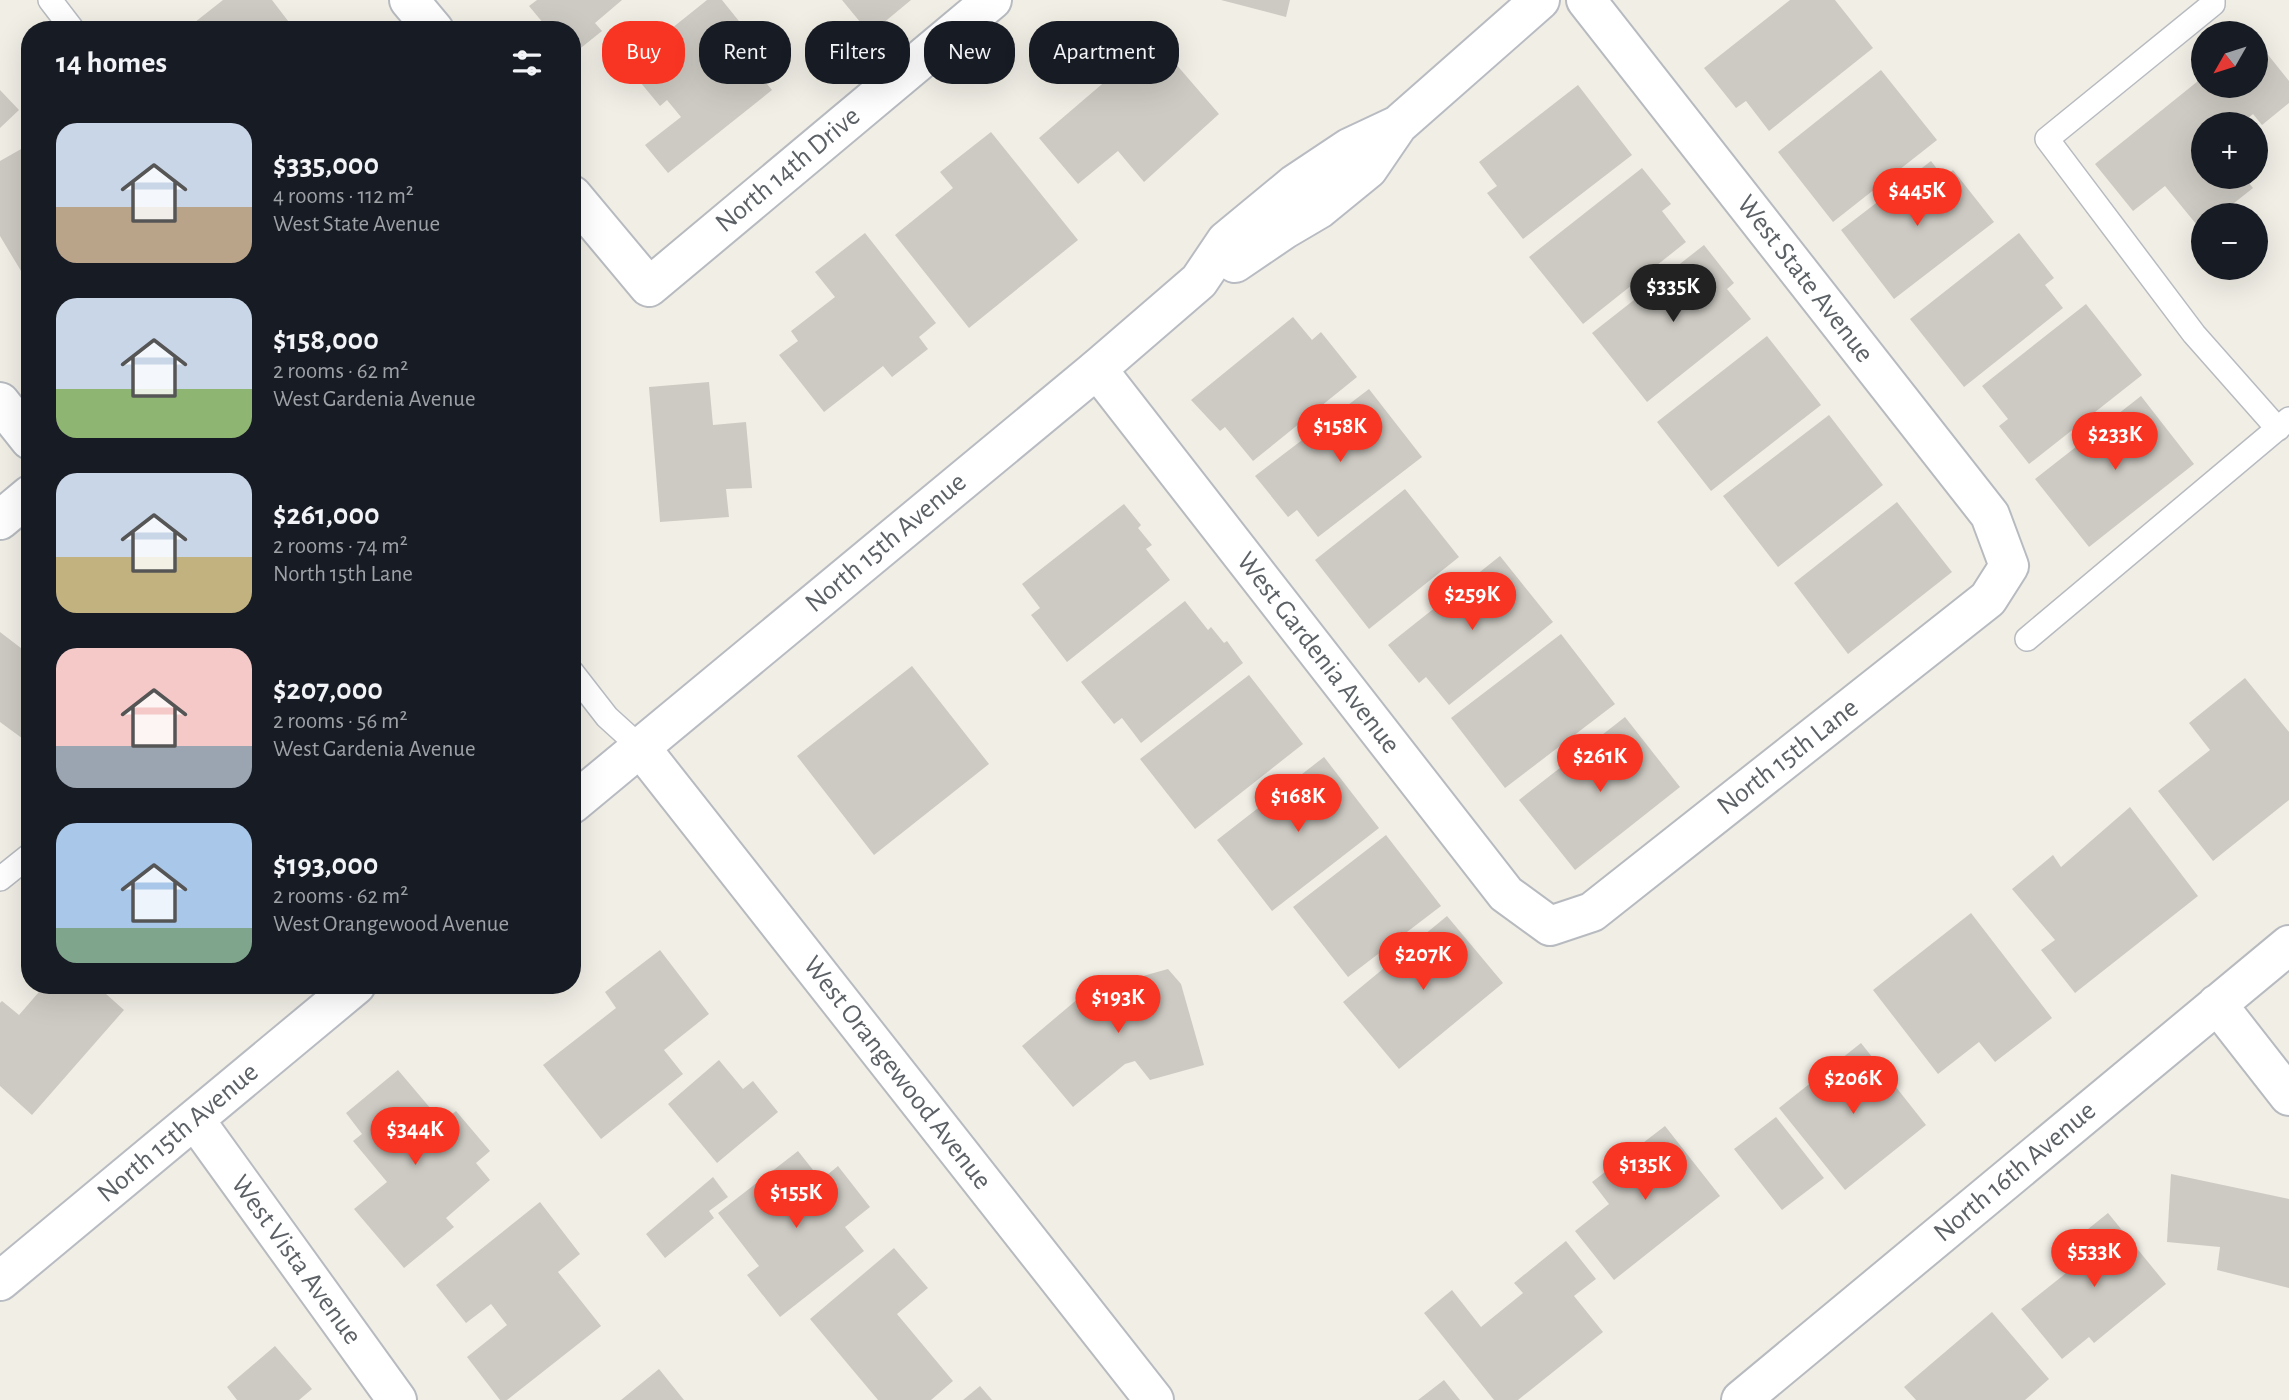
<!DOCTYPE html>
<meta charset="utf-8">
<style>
:root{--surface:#171b24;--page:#20242c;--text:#f1f3f6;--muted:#9ea1a6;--accent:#f83523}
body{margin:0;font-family:"Alegreya Sans",sans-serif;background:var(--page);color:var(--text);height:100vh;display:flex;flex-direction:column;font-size:26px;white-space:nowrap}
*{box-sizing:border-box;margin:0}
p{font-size:23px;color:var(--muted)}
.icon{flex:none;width:38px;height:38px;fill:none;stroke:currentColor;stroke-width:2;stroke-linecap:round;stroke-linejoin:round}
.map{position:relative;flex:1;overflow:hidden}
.side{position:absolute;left:21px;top:21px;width:560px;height:973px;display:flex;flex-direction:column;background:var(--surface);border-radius:28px;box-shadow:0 7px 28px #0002}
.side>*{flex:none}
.guide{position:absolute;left:602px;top:21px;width:665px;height:63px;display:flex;gap:14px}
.needle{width:46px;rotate:231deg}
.controls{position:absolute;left:2191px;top:21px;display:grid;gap:14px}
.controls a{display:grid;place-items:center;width:77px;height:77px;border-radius:50%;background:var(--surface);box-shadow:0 7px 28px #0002;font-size:35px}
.price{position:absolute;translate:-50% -60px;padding:0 16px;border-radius:24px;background:var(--accent);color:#fff;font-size:23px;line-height:46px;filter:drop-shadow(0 2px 4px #0008)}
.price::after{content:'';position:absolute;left:50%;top:42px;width:21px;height:16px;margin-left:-10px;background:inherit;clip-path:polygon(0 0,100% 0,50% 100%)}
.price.selected{background:#222;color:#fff}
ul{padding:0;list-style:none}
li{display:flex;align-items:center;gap:21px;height:175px;padding:0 35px}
li span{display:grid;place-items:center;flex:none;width:196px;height:140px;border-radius:21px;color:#555}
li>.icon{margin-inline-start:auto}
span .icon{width:84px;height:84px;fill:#fffc;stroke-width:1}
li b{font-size:30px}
h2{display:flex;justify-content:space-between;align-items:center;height:84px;padding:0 35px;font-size:30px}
.pill{padding:0 24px;border-radius:28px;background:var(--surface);box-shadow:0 7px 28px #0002;font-size:24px;line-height:63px}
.pill.selected{background:var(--accent);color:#fff}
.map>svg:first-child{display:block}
</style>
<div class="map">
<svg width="2289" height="1400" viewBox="0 0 2289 1400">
<rect width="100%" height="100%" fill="#f0eee5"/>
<path fill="#cdcac3" d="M223,0H272L295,30H185Z
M537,0H622L595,23L602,31L572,55V30H549L529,6Z
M707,0H722L767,56L753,67L772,90L668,173L645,145L681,117L667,100L660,106L626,65Z
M842,0H911L870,34Z
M1221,0H1290L1286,17Z
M1790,0H1835L1873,48L1769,131L1746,101L1736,108L1704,68Z
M1143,26L1219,114L1144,182L1118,151L1078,184L1039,138L1122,67L1111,54Z
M2261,46L2289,81V103L2262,125L2253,114L2241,124H2203V177H2244L2253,188L2219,215H2203V228L2201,230L2165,186L2133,211L2095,164L2203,77V86H2256V50Z
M1881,70L1937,140L1833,222L1778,152Z
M1578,85L1632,155L1523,239L1487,193L1497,186L1479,162Z
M0,90L19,110L0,128Z
M991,132L1078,240L969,328L895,235L953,188L940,172Z
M30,144V286L0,236V161Z
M1931,161L1944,178L1953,170L1994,222L1894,299L1841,230Z
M1642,168L1671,204L1662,211L1686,242L1583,324L1529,257Z
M865,233L936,323L919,337L928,349L892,377L883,366L824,412L779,355L798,341L791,331L835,297L815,272Z
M2019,233L2054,278L2045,285L2063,308L1964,387L1910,319Z
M1704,245L1734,283L1727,289L1751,319L1647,402L1592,333Z
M2086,304L2142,375L2029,464L1999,426L2008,419L1982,386Z
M1293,317L1312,340L1321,332L1357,377L1253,461L1225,427L1220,431L1191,400Z
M1767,336L1821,405L1711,491L1657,422Z
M709,382L713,425L746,422L752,488L726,489L729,517L660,522L649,387Z
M1369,389L1422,457L1318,537L1297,510L1288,517L1255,476Z
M2141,396L2194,464L2089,547L2035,479Z
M1829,415L1883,485L1778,567L1723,496Z
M1405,489L1459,557L1369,629L1315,560Z
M1897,502L1952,572L1848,654L1794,583Z
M1124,504L1141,525L1138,528L1152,545L1146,549L1170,580L1067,662L1031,615L1040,608L1022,584Z
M1500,556L1553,622L1449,705L1426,677L1419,683L1388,645Z
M1185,601L1208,630L1211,627L1224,643L1227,641L1243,663L1141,743L1122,718L1114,724L1081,682Z
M0,632L30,655V744L0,722Z
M1561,634L1615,704L1505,788L1451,718Z
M912,666L989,764L874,855L797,756Z
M1249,675L1303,744L1195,829L1140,759Z
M2245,678L2289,732V800L2213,861L2158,791L2210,750L2189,723Z
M1625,717L1680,787L1575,870L1519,800Z
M1324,757L1379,828L1272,911L1217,840Z
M2130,807L2198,896L2075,993L2041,950L2055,940L2012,889L2053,855L2061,867Z
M1386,835L1441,906L1348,977L1293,907Z
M1971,913L2052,1018L1995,1062L1979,1042L1938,1074L1873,990Z
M1447,916L1503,983L1399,1069L1343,1002Z
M660,950L709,1014L664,1050L683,1074L601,1139L543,1065L616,1008L605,992Z
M1168,969L1181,984L1204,1065L1150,1080L1135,1061L1125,1064L1073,1107L1022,1046L1086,992Z
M45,985H96L124,1010L32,1115L0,1086V1003L2,1001L19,1015Z
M1861,1043L1926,1125L1845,1190L1779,1108Z
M719,1060L743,1089L753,1081L778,1112L717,1163L668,1104Z
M398,1070L442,1122L456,1111L490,1151L476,1163L490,1180L446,1218L454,1227L404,1268L354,1209L387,1182L353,1141L362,1134L346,1113Z
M1776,1117L1824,1178L1782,1210L1734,1149Z
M1665,1126L1720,1196L1614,1280L1575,1231L1609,1204L1592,1182Z
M798,1151L821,1180L838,1166L870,1207L845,1227L864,1251L780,1317L747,1275L759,1266L718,1213Z
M2171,1174L2289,1199V1288L2217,1270L2220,1247L2167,1242Z
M713,1177L728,1197L709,1211L714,1218L665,1258L646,1234Z
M540,1202L580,1254L558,1272L601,1326L507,1400H500L467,1357L507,1325L491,1304L466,1323L436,1285Z
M2108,1213L2166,1284L2094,1343L2089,1337L2062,1359L2021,1309L2085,1258L2072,1242Z
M1566,1241L1596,1279L1574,1296L1603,1332L1518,1400H1494L1424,1313L1452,1290L1481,1327L1523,1293L1514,1283Z
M894,1248L928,1288L897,1314L953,1381L931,1400H878L810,1319Z
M1992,1312L2049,1379L2025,1400H1916L1904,1387Z
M275,1346L312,1389L299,1400H237L227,1387Z
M659,1369L684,1400H621Z
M1444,1380L1460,1400H1418Z
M980,1386L992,1400H963Z"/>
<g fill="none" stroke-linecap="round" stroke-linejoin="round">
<defs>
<path id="lane" d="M50,0L73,30
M2213,0V4L2047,139L2194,334L2278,429
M2027,639L2289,419
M572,672L607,717L640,747
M0,879L30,855"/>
<path id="street" d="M409,0L434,30
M572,195L649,287L992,0
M1097,369L1506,894L1550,926L1592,912L1988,599L2009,566L1990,515L1586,0
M0,402L30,440
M0,520L30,495
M640,747L1154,1400
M2217,1004L2289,1096
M195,1120L397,1400
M1741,1400L2289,945"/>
<path id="secondary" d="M1235,263L1285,229L1319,209L1368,169L1398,125L1540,0
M572,804L1097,369L1199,281L1226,241L1295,184L1349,148L1398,125
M0,1281L356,985"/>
</defs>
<use href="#lane" stroke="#b7bbc0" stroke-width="26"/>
<use href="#street" stroke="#b7bbc0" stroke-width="42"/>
<use href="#secondary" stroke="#b8bcc2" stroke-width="42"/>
<use href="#lane" stroke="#fff" stroke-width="23"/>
<use href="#street" stroke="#fff" stroke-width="38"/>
<use href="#secondary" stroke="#fff" stroke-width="38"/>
</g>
<g text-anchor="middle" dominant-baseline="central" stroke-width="7" stroke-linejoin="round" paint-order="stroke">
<g font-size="28" fill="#5c6166" stroke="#fff">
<text transform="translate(788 170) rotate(-40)">North 14th Drive</text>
<text transform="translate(1805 279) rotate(52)">West State Avenue</text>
<text transform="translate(886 543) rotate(-40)">North 15th Avenue</text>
<text transform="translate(1318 653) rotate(52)">West Gardenia Avenue</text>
<text transform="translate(1788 757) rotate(-38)">North 15th Lane</text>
<text transform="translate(897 1073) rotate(52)">West Orangewood Avenue</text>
<text transform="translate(178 1133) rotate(-40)">North 15th Avenue</text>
<text transform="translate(2015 1172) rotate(-40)">North 16th Avenue</text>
<text transform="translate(296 1260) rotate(54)">West Vista Avenue</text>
</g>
</g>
</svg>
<div class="controls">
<a><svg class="needle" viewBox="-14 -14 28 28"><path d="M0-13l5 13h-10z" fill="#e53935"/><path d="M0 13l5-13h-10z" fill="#9ea1a6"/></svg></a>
<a>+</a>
<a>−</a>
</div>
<b class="price" style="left:1917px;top:228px">$445K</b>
<b class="price selected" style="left:1673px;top:324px">$335K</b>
<b class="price" style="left:1340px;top:464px">$158K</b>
<b class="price" style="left:2115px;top:472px">$233K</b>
<b class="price" style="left:1472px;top:632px">$259K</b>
<b class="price" style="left:1600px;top:794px">$261K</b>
<b class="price" style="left:1298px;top:834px">$168K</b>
<b class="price" style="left:1423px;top:992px">$207K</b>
<b class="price" style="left:1118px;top:1035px">$193K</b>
<b class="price" style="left:1853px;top:1116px">$206K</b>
<b class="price" style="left:415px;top:1167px">$344K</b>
<b class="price" style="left:1645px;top:1202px">$135K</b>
<b class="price" style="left:796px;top:1230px">$155K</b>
<b class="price" style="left:2094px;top:1289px">$533K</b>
<div class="guide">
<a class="pill selected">Buy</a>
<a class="pill">Rent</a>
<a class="pill">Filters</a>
<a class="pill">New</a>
<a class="pill">Apartment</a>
</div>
<section class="side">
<h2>14 homes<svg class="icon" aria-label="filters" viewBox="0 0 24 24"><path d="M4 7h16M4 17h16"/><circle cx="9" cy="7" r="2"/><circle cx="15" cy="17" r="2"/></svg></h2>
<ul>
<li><span style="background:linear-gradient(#c9d6e8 60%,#b9a48a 0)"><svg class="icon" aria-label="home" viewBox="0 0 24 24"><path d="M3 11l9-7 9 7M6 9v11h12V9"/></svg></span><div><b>$335,000</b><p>4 rooms · 112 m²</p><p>West State Avenue</p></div></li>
<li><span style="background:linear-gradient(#c9d6e8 65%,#8fb573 0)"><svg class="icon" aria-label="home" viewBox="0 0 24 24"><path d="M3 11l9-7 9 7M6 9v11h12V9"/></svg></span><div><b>$158,000</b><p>2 rooms · 62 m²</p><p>West Gardenia Avenue</p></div></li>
<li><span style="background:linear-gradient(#c9d6e8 60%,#c2b280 0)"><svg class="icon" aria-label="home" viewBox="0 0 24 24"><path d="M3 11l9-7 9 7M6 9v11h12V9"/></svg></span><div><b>$261,000</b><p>2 rooms · 74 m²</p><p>North 15th Lane</p></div></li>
<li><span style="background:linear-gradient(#f6c9c9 70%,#9aa5b1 0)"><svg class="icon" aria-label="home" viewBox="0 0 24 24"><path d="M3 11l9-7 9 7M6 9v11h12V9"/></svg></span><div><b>$207,000</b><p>2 rooms · 56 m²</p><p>West Gardenia Avenue</p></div></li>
<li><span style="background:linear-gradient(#a9c7e8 75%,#7fa58c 0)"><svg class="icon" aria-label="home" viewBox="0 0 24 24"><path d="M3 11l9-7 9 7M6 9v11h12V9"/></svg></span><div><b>$193,000</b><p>2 rooms · 62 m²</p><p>West Orangewood Avenue</p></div></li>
</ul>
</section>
</div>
